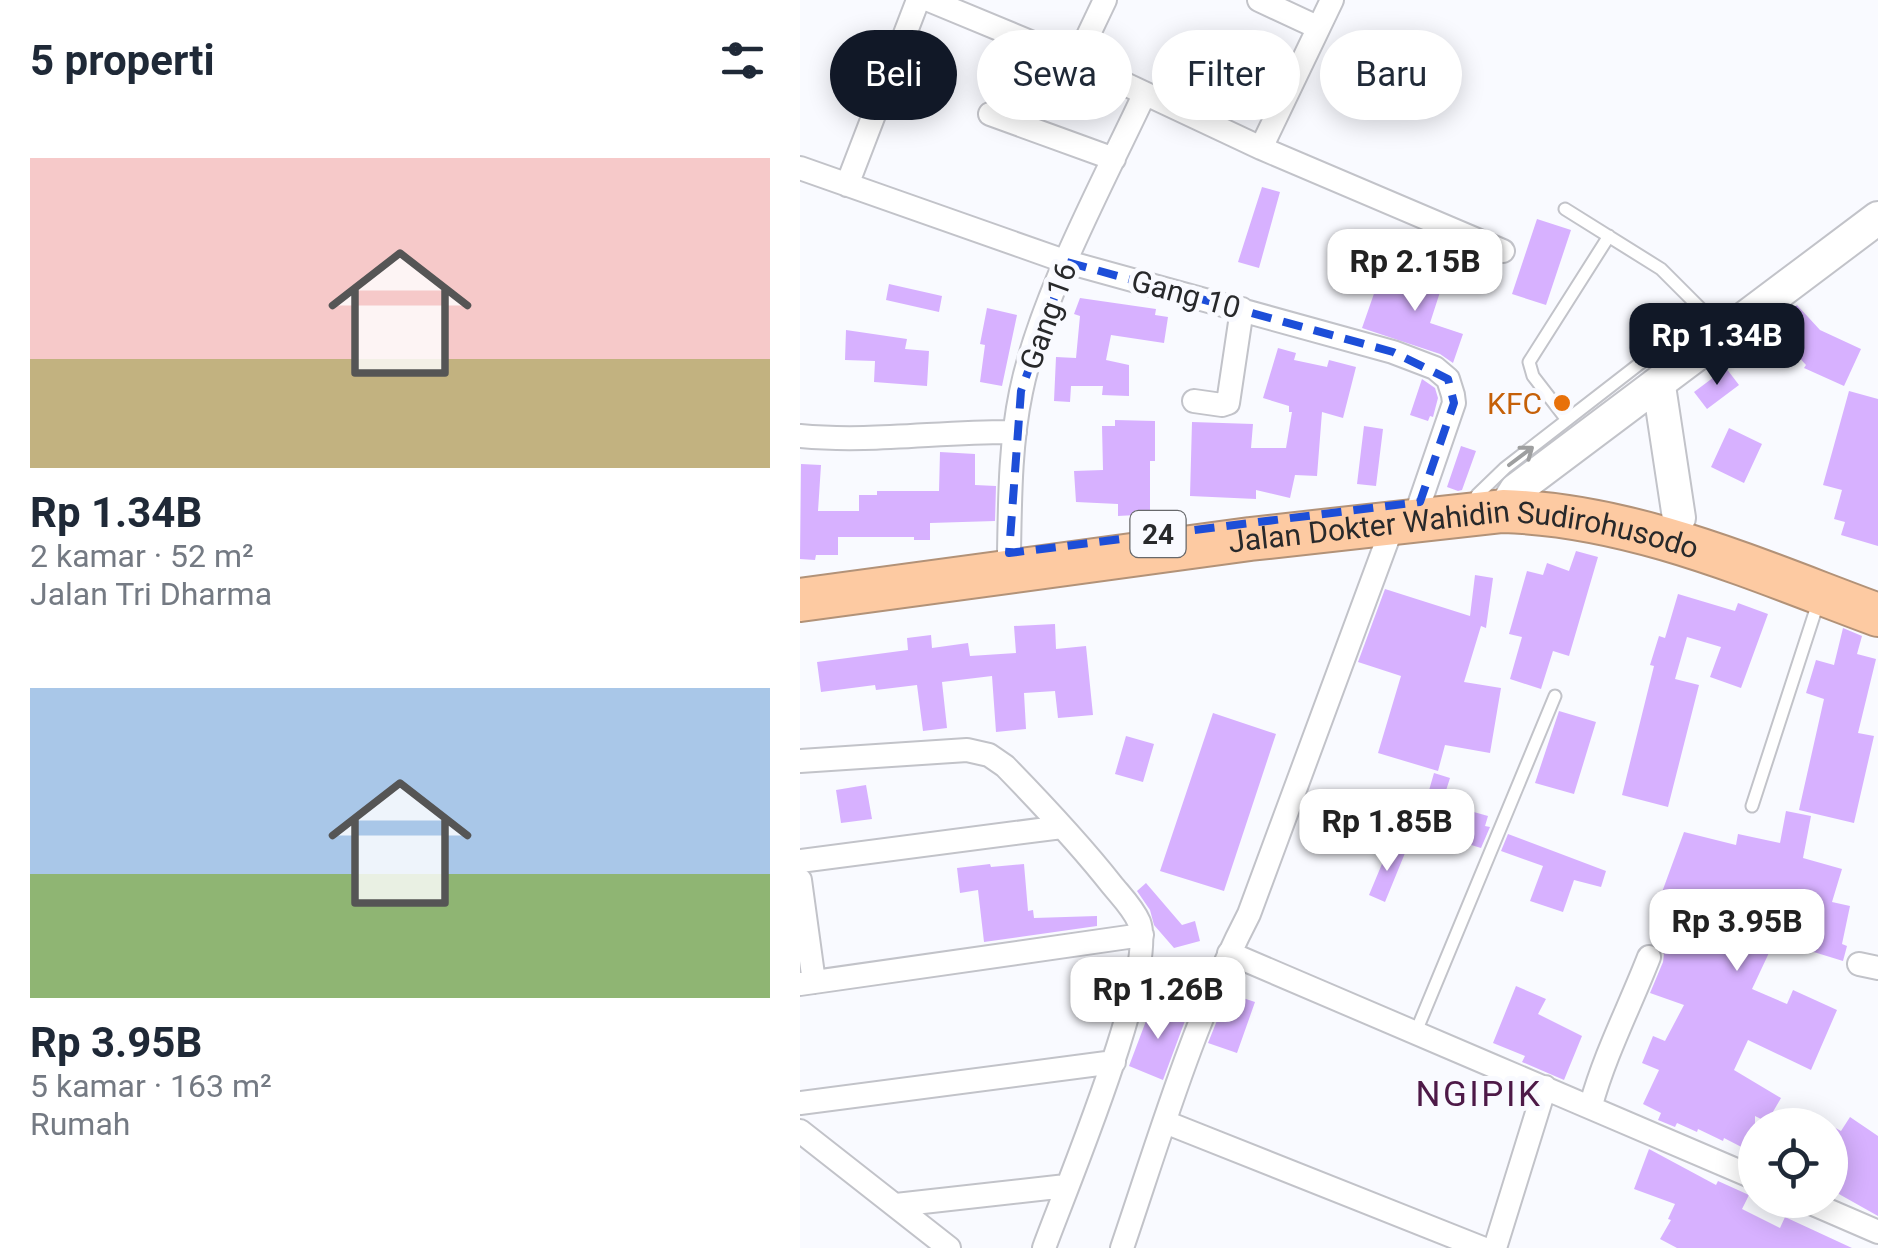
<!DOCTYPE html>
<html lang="id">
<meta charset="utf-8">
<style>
:root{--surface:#fff;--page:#f6f6f7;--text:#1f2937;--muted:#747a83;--accent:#111827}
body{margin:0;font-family:Roboto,sans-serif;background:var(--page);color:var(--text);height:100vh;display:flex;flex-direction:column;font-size:38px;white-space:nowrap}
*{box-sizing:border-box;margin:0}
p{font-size:32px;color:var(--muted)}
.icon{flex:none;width:55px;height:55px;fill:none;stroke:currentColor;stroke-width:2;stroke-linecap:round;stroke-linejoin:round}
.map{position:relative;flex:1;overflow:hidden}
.sheet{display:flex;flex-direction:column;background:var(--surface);width:800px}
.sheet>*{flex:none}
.banner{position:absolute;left:30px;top:30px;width:898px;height:90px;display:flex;gap:20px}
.controls{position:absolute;left:938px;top:1108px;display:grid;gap:20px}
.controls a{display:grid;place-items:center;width:110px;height:110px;border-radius:50%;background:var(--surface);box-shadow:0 5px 25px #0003;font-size:50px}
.price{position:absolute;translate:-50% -85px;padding:0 22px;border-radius:20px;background:#fff;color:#222;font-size:32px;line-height:65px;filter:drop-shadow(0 2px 5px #0008)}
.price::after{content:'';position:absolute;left:50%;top:60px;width:30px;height:22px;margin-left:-15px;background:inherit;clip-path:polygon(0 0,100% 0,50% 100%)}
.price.selected{background:var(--accent);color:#fff}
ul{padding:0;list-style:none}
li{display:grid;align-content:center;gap:20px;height:530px;padding:0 30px}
li span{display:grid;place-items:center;height:310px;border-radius:0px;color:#555}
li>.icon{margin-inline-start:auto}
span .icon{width:180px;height:180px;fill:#fffc;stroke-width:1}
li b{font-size:42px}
h2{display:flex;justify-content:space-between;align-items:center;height:120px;padding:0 30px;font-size:42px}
.chip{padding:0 35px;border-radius:45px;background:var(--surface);box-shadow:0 5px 25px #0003;font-size:35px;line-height:90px}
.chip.selected{background:var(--accent);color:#fff}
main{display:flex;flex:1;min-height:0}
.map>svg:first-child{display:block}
</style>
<main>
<section class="sheet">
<h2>5 properti<svg class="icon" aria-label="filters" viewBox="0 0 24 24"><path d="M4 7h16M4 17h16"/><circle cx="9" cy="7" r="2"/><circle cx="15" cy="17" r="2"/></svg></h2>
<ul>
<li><span style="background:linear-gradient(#f6c9c9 65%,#c2b280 0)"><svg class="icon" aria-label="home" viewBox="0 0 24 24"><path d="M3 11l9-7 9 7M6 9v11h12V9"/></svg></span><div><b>Rp 1.34B</b><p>2 kamar · 52 m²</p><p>Jalan Tri Dharma</p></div></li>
<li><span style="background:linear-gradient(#a9c7e8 60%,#8fb573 0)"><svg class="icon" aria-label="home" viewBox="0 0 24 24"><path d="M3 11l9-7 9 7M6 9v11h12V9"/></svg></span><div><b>Rp 3.95B</b><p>5 kamar · 163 m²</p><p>Rumah</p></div></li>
</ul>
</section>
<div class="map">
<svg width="1078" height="1248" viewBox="0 0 1078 1248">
<rect width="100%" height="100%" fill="#f9faff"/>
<path fill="#d7b1ff" d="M462,187L480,192L459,268L438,262Z
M737,219L771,230L746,305L712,294Z
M632,252L651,258L630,323L663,334L653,363L640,354L562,328L577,285L617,299Z
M89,284L142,296L139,312L86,300Z
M280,298L356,309L355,315L368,317L364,343L311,335L306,360L329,365V396L302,395L303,386H271L270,402L254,401L256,357L276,358L280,316L274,314Z
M997,305L1020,330L1061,349L1044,386L1004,368L1006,365L972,328Z
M187,308L217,315L202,386L180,382L185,345L180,344Z
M46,330L107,339L105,349L129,351L127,386L74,382L75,361L45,360Z
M478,348L496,353L494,360L527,367L529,360L556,367L543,418L522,412L517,476L495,475L490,498L456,490V499L390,496L392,422L453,424L451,448H486L492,412H489V406L463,398Z
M926,368L939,385L907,409L894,392Z
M622,379L635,388L638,398L633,417L630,416L628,421L610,415Z
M1049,391L1078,399V546L1041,535L1045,522L1034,519L1042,490L1023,485Z
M315,420L355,421V461H350V510H335L336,515L318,516V504L276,502L274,471L303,470L302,426H315Z
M564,426L583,429L576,486L557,484Z
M929,428L962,444L944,483L911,467Z
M661,446L676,451L662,490L658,491L647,487Z
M140,452L175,454V485L196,486L195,521L130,523V540H114V537H38V555H16L15,560L0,559L1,464L21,465L18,511H59V495H77V491H139Z
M776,551L798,557L769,656L753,651L741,689L710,679L722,637L709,634L727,571L743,575L747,563L769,571Z
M675,575L693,578L686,628L681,626L664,682L701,688L690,753L645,745L638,771L578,753L601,676L558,662L585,589L670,616Z
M878,594L935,611L938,603L968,614L941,688L910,677L921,647L887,637L875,679L899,685L868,807L822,795L854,666L850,665L859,636L865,638Z
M255,624L256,649L286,646L293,715L258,718L255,691L224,693L226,729L196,732L192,676L142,682L147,728L123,731L117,685L76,690L75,685L21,692L17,662L108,650L107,638L131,635L132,648L168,643L170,656L216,653L214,626Z
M1043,628L1062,636L1057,654L1076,659L1058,733L1074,736L1054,823L999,810L1024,699L1006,693L1016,660L1034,665Z
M759,711L796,722L774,794L735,783Z
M413,713L476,734L424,891L360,871Z
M326,736L354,744L343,782L315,774Z
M634,773L650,778L642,803L688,816L685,826L690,827L681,848L635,834L630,851L613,846Z
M66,785L72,819L41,823L36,790Z
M986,811L1011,816L1003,858L1042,869L1032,902L1050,906L1042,944L1047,946L1043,961L975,940L952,989L987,1004L993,990L1037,1010L1011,1070L948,1040L934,1070L981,1098L967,1122L955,1116V1154L924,1138L923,1141L898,1129L897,1132L877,1123L875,1127L858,1120L861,1113L843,1104L859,1070L842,1063L853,1036L865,1041L884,1005L850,993L863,962L864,954L859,946L864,930L850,925L884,832L936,845L938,834L980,843Z
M708,834L806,871L801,887L774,880L763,912L730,901L743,866L701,851Z
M589,847L605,853L585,902L569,895Z
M190,864L191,867L224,864L228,911L233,910L234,918L297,916V926L184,942L178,890L160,893L157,868Z
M346,883L382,925L395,921L400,941L374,948L354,925L350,910L337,891Z
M716,986L746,999L738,1014L782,1036L764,1080L722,1062L725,1056L693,1043Z
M428,993L455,1002L437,1053L408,1043Z
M360,1005L386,1018L363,1080L329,1066L346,1021Z
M1050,1117L1078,1136V1216L1030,1189V1125L1041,1131Z
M849,1149L916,1185L918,1181L949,1195L942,1209L980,1228L985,1217L1052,1248H877L860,1239L871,1220L868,1219L875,1204L834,1189Z"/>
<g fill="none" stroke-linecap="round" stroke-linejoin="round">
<defs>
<path id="lane" d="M767,420L733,376L729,362L809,236
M677,495L705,468L905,313L861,269L765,209
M952,806L1018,603
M615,1034L755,696"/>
<path id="street" d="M129,0L276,61
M305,0L276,61L461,148L703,251
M459,0L517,27
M190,114L314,159
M461,148L532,0
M0,168L267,262L593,352L635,368L648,379L653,395L654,403L620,502
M47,185L118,0
M394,401L422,405L428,403L442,309
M0,436C72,443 143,431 215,432
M209,553C210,499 210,445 221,392C240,298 303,183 344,95
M0,761L167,750L189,755L205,766C242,804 279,843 312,885C321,896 333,908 339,922C358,970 265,1190 244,1248
M0,861L262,827
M0,880L14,982
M429,953C604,1029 780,1102 955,1178
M1059,964L1078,968
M0,984L342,935
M0,1103L314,1062
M791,1105C805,1054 830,1006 849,957
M365,1122L682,1248
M0,1131L149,1248
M1004,1200L1078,1232
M96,1205L266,1186
M322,1248C360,1136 394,1020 449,914L594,522
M695,1248L745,1087"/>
<path id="secondary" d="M859,386L879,518
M703,511L716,490L1078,218"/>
<g id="highway">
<path id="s1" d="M0,600L450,539L703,511C835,515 956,570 1078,615"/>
</g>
</defs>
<use href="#lane" stroke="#c2c3c9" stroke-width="15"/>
<use href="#street" stroke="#c2c3c9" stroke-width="26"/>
<use href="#secondary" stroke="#c2c3c9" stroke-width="36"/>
<use href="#highway" stroke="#b29278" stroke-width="46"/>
<use href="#lane" stroke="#fff" stroke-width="11"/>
<use href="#street" stroke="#fff" stroke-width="22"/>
<use href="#secondary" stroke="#fff" stroke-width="32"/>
<use href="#highway" stroke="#fdcaa2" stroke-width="42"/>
</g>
<defs><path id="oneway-shaft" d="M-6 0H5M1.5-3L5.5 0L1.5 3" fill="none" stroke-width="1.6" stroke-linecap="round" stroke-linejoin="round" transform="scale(2.5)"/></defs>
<use stroke="#9e9fa0" href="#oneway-shaft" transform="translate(721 456) rotate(-37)"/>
<path fill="none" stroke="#1d4ed8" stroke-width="8" stroke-dasharray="20 12" stroke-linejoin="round" d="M267,262L593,352L648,379L654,403L620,502L209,553L221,391Z"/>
<circle fill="#e8710a" stroke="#f9faff" stroke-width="4" cx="762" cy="403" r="10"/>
<g text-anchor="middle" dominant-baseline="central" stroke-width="10" stroke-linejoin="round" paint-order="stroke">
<rect fill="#f9faff" stroke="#67686b" stroke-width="2.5" x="330.5" y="511" width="55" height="46" rx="8"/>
<g font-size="28" font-weight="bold" fill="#28292b">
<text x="358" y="534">24</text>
</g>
<g font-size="30" fill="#28292b" stroke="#f9faff">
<text transform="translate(386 294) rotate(15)">Gang 10</text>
<text transform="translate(248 316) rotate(-70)">Gang 16</text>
<text stroke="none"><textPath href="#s1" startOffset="670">Jalan Dokter Wahidin Sudirohusodo</textPath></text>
</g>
<g font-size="30" fill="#c56008" stroke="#f9faff" text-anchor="end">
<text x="742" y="403">KFC</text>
</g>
<g font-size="35" letter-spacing="2.5" fill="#4d1947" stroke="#f9faff">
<text x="679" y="1094">NGIPIK</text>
</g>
</g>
</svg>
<div class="controls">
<a><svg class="icon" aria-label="locate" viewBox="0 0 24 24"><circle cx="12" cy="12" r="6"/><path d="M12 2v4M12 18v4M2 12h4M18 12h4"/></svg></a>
</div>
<b class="price" style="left:615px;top:314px">Rp 2.15B</b>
<b class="price selected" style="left:917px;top:388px">Rp 1.34B</b>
<b class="price" style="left:587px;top:874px">Rp 1.85B</b>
<b class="price" style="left:937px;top:974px">Rp 3.95B</b>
<b class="price" style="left:358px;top:1042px">Rp 1.26B</b>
<div class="banner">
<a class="chip selected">Beli</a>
<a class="chip">Sewa</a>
<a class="chip">Filter</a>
<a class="chip">Baru</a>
</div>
</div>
</main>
